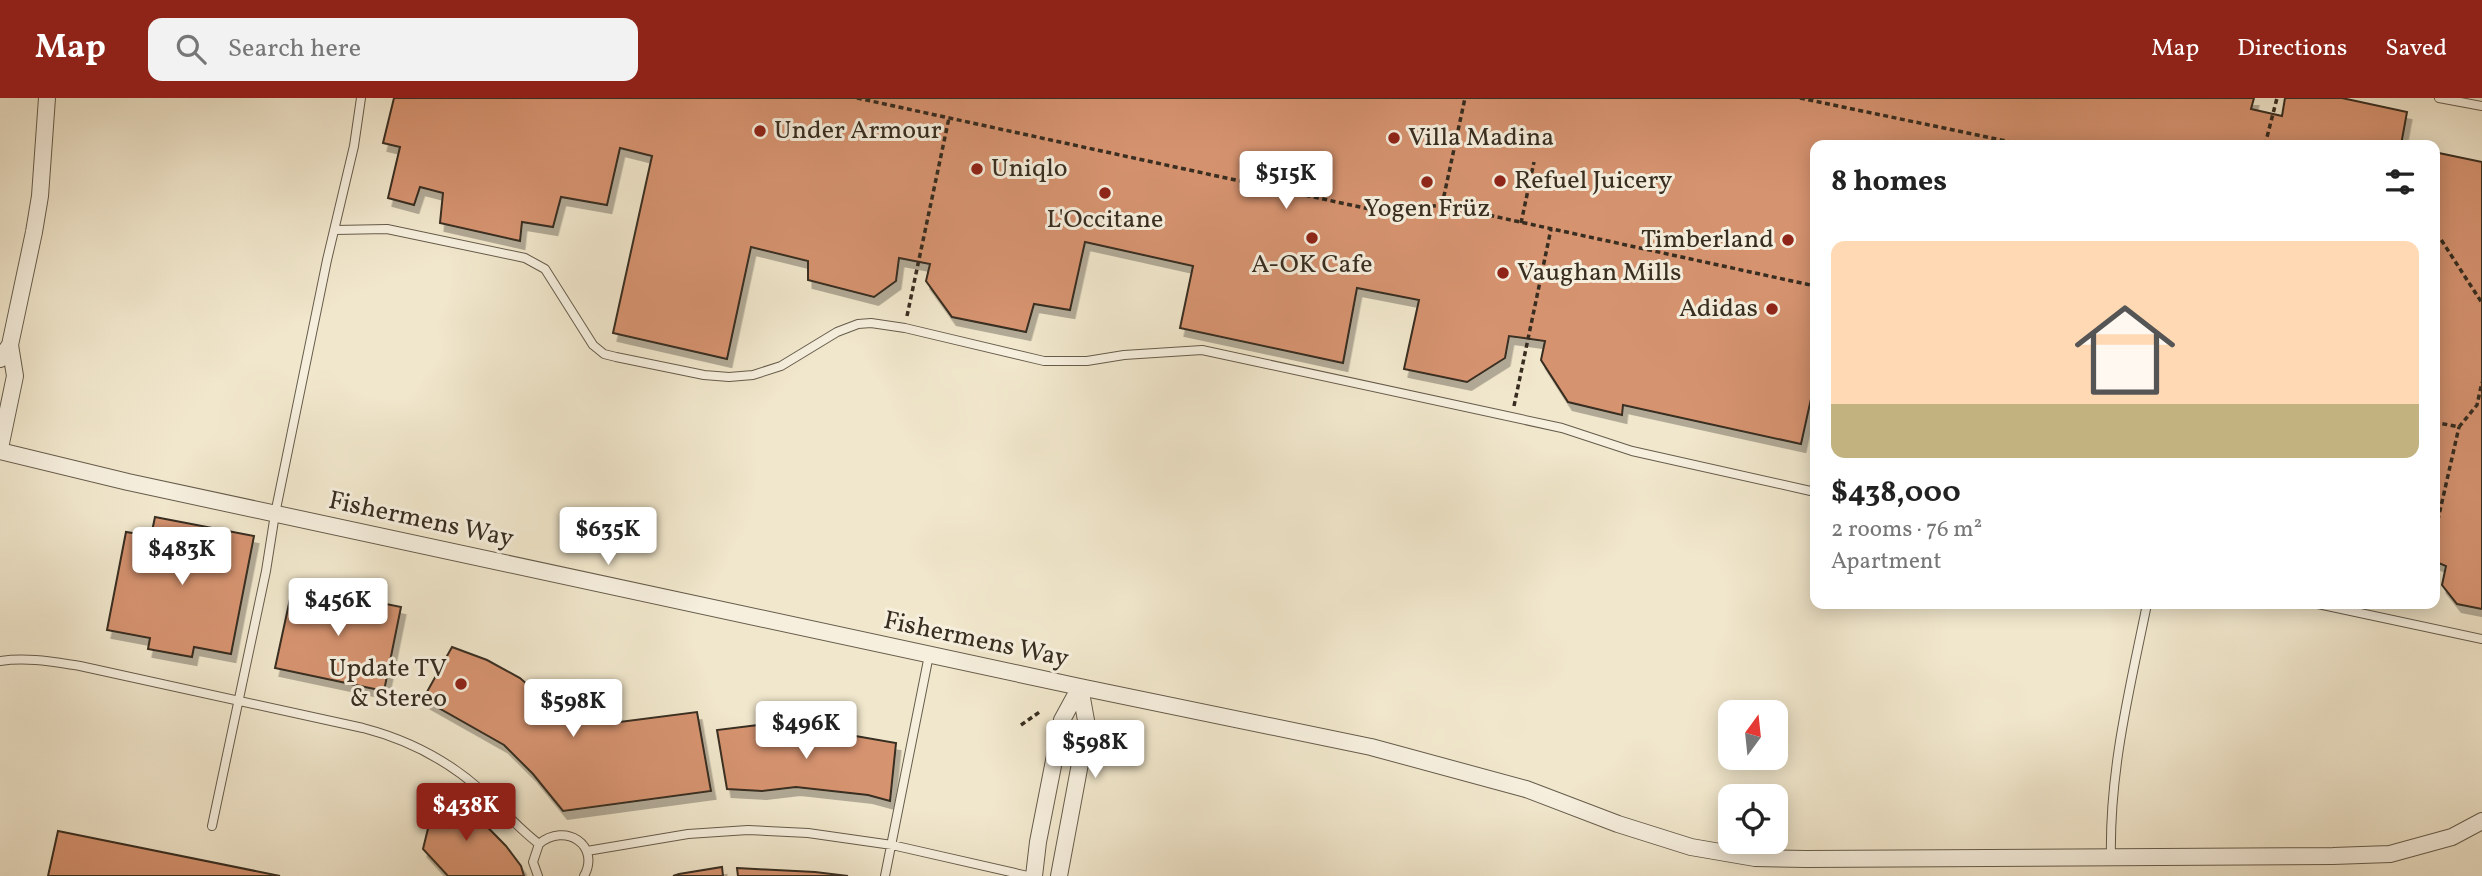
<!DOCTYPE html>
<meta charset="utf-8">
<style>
:root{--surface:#fff;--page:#f2f2f2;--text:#222;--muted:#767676;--accent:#8f2418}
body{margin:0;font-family:Vollkorn,serif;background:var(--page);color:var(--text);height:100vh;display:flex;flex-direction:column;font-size:26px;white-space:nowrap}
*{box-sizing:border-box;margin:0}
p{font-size:23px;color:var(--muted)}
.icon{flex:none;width:38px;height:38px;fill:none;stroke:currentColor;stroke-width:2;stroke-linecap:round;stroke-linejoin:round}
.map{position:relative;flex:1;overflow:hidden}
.drawer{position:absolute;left:1810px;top:42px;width:630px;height:469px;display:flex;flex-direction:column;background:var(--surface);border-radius:14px;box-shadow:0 4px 18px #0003}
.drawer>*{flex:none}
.needle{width:46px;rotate:15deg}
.controls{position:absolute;left:1718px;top:602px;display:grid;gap:14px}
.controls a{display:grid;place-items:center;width:70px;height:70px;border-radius:14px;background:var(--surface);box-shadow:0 4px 18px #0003;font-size:35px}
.price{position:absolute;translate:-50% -60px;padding:0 16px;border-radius:7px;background:#fff;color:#222;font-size:23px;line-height:46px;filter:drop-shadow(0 2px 4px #0008)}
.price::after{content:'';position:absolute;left:50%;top:42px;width:21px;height:16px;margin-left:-10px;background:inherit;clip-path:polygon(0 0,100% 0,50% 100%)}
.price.active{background:var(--accent);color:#fff}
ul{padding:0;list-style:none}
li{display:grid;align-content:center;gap:14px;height:371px;padding:0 21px}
li span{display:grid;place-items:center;height:217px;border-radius:14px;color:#555}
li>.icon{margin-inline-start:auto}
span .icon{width:126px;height:126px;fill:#fffc;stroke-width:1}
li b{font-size:30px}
h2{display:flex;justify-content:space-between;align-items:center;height:84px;padding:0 21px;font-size:30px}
header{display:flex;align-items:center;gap:42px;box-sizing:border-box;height:98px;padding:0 35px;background:var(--accent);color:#fff}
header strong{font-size:33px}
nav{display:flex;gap:38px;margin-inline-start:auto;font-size:24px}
.search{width:490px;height:63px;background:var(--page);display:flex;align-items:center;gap:18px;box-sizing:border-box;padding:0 24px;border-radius:14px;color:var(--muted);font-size:26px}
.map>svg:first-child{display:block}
</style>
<header>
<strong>Map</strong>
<div class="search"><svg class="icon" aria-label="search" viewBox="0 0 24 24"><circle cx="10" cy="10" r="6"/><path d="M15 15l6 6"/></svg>Search here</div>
<nav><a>Map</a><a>Directions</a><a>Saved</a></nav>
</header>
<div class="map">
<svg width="2482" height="778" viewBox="0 0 2482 778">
<defs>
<filter id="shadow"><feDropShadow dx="4.5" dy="8" stdDeviation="0" flood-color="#0004"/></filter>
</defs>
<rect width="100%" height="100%" fill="#f1e7cc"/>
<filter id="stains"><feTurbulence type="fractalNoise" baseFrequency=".00286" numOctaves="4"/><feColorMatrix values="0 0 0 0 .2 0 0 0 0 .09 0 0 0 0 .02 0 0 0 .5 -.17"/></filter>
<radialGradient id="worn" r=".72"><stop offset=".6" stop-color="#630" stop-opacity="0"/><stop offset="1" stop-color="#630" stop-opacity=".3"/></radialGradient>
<path fill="#d69370" stroke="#372d20" stroke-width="2" filter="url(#shadow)" d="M394,0H2254L2251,11L2282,18L2285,0H2342L2407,14L2401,47H2404H1815V283L1801,346L1623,307L1622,317L1568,304L1541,262L1545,243L1509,238L1505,260L1467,284L1404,271L1419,202L1357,190L1343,265L1180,230L1193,168L1085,144L1070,212L1034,206L1026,234L952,219L926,183L930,166L899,160L896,183L874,199L808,182V163L751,149L727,261L613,235L652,58L620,50L607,107L561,99L553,129L522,124L520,143L440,125L443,95L420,89L414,107L388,100L400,49L383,45Z
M2434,54L2482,64V511L2457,506L2442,487L2446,468L2434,463Z
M155,419L254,438L231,556L194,549L192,559L148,551L150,540L107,532L126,434L151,438Z
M293,487L401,509L384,593L275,570Z
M452,549L487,562L520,580L562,617L604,626L697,614L711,693L563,713L533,676L504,647L423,601Z
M758,627L844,636L896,645L890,703L868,697L796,689L762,693L727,691L717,632Z
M455,696L506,748L521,768L524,778H448L423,751L436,698L448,701Z
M58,733L280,778H48Z
M722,769L723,778H673L679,776Z
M737,770L815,774L848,778H738Z"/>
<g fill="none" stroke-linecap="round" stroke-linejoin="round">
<defs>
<path id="service" d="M2439,0L2482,8
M335,132L387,131L525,160L545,171L593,247L604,256L616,259L704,277L729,279L753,277L781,268L837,234L858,226L871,225L905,230L1044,263H1087L1124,257L1202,252L1562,330L1632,353L1815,394
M2318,506L2482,541
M0,563C28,559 53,564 80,568L363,630C409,642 448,662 483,694C502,711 518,730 539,746
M212,728L266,473L275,416L327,162L354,48L361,0
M587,753L688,736L748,732L808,735L892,747L1028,778
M2111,760C2109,673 2130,590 2147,506
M538,778L533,764L539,746C565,724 601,747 584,778
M885,778L929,557"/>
<path id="minor" d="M0,261L10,247L34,134L40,98L47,0
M0,350L15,278L10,247
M0,353L128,384L1080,589L1371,649L1526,691L1618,726L1691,749L1755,760L1806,761L2333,758L2390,756L2452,739L2482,723
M1034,778L1038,744L1062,622L1080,589
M1059,778L1087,628L1080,589"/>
</defs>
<use href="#service" stroke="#665c4b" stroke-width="10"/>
<use href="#minor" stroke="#665c4b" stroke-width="18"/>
<path stroke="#372d20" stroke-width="3.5" stroke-dasharray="5 3.5" stroke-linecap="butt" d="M857,0L1383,114L1442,107L1815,188
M1800,0L2025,47
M2265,47L2277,0
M1442,107L1465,0
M1521,125L1534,64
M2434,139L2440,140L2482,205
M907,218L949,20
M1514,308L1551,131
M2434,324L2459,329L2477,307L2482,284
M2434,439L2459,329
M1021,627L1041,613"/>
<use href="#service" stroke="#f6efde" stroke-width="8"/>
<use href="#minor" stroke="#f6efde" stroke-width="16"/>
</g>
<g fill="#8f2418" stroke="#f6efde" stroke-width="2.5">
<circle cx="760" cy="33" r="7"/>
<circle cx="1394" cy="40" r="7"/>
<circle cx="977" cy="71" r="7"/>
<circle cx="1500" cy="83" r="7"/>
<circle cx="1427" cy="84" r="7"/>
<circle cx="1105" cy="95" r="7"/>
<circle cx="1312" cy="140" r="7"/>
<circle cx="1788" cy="142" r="7"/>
<circle cx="1503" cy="175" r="7"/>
<circle cx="1772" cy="211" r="7"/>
<circle cx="461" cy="586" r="7"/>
</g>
<g text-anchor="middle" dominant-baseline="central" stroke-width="6" stroke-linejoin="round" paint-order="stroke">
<g font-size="26" fill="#372d20" stroke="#f6efde" text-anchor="start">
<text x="774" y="33">Under Armour</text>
<text x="1408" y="40">Villa Madina</text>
<text x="991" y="71">Uniqlo</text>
<text x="1514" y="83">Refuel Juicery</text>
<text x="1427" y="111" text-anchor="middle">Yogen Früz</text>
<text x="1105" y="122" text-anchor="middle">L'Occitane</text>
<text x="1774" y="142" text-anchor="end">Timberland</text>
<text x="1312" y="167" text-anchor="middle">A-OK Cafe</text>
<text x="1517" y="175">Vaughan Mills</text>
<text x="1758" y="211" text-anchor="end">Adidas</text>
<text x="447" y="571" text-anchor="end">Update TV<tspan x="447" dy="30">&amp; Stereo</tspan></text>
</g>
<g font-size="26" fill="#372d20" stroke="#f6efde">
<text transform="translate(421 422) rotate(12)">Fishermens Way</text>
<text transform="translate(976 542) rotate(12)">Fishermens Way</text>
</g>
</g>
<rect width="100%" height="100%" filter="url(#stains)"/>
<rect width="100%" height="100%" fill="url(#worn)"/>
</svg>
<div class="controls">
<a><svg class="needle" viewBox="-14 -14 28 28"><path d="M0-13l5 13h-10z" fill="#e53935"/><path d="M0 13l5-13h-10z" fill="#767676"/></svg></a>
<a><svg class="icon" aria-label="locate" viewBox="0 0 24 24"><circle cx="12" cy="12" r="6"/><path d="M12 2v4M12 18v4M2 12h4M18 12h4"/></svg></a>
</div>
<b class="price" style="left:1286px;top:113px">$515K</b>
<b class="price" style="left:608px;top:469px">$635K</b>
<b class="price" style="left:182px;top:489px">$483K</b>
<b class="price" style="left:338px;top:540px">$456K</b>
<b class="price" style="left:573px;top:641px">$598K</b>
<b class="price" style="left:806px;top:663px">$496K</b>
<b class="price" style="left:1095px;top:682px">$598K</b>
<b class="price active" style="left:466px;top:745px">$438K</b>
<section class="drawer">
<h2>8 homes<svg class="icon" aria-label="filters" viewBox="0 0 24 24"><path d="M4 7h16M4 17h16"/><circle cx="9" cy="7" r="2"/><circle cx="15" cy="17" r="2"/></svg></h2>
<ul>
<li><span style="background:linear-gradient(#ffd9b3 75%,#c2b280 0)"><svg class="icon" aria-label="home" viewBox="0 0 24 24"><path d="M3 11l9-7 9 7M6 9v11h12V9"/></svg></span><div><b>$438,000</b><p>2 rooms · 76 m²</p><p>Apartment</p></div></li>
</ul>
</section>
</div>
